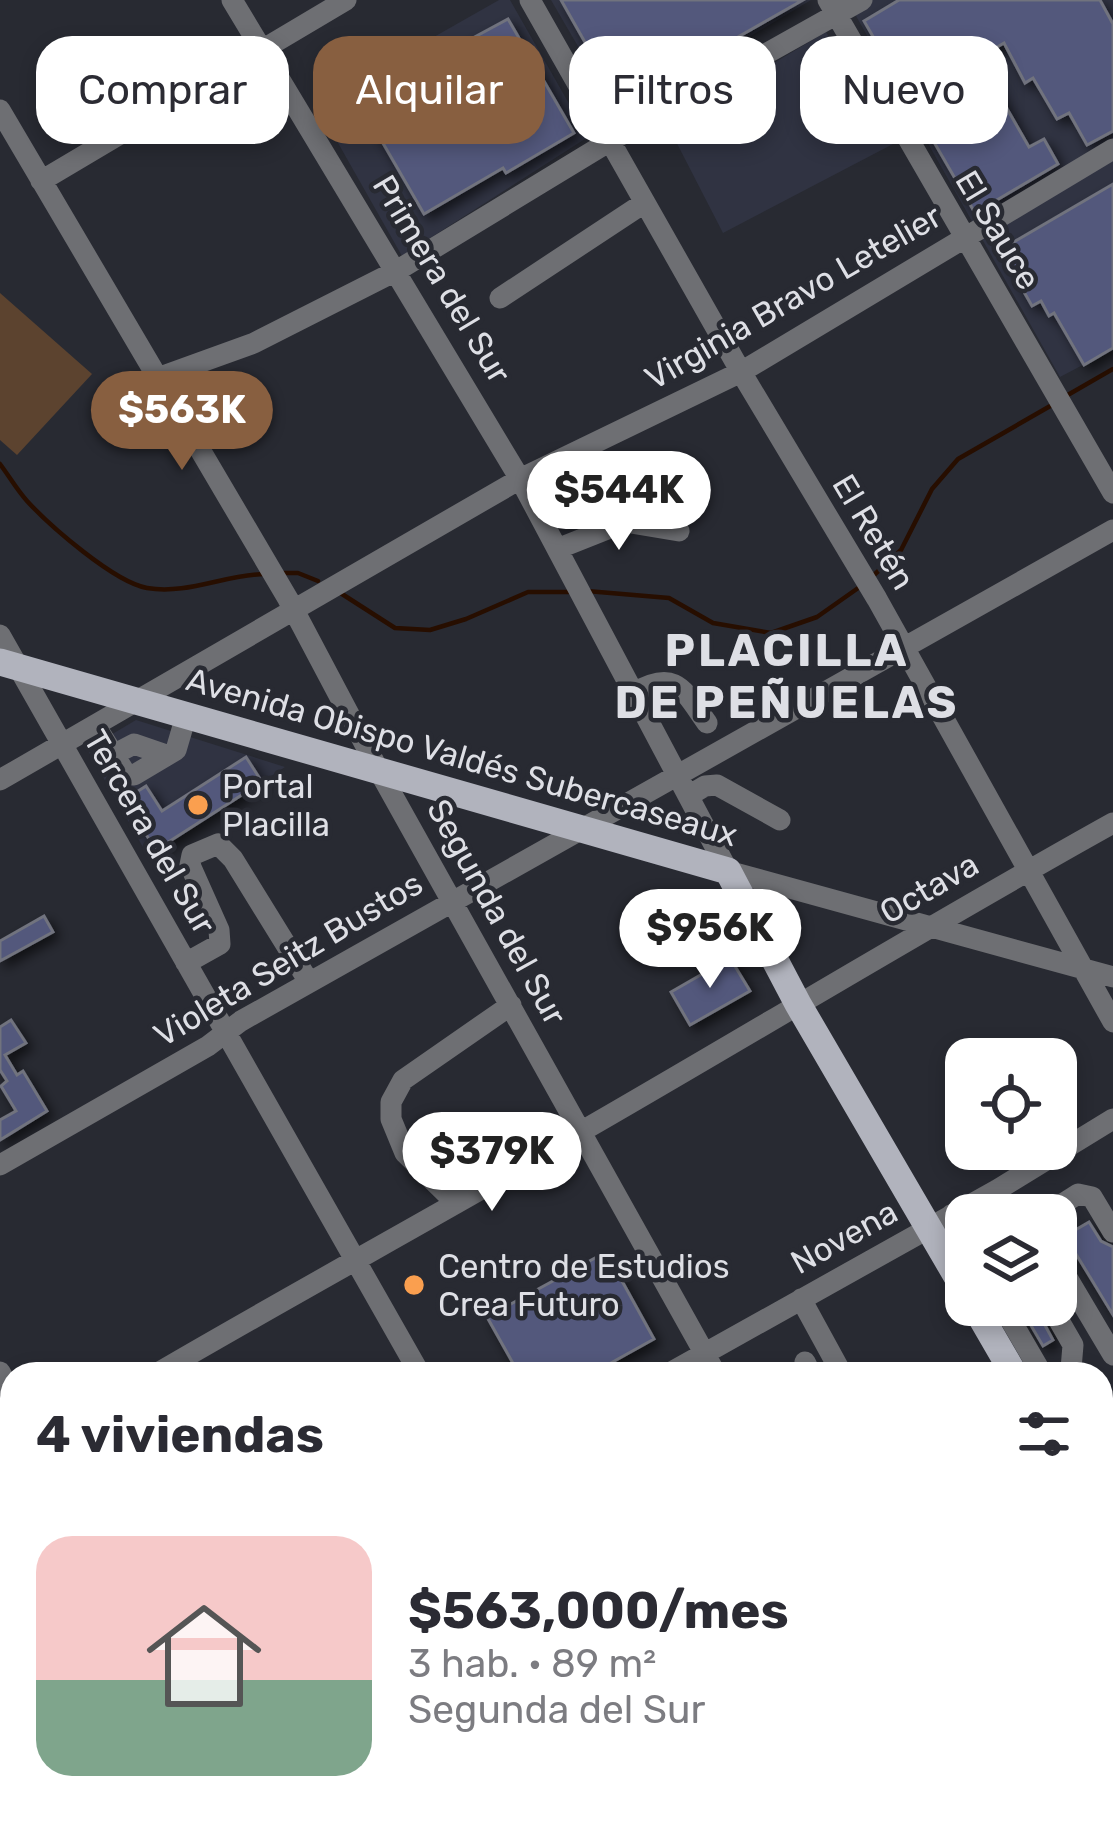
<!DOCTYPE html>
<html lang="es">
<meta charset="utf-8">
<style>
:root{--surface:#fff;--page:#f2f2f3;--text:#2b2b33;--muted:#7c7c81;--accent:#885f40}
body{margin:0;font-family:Rubik,sans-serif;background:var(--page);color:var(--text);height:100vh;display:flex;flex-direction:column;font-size:45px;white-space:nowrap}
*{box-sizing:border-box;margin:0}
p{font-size:39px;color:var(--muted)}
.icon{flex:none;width:66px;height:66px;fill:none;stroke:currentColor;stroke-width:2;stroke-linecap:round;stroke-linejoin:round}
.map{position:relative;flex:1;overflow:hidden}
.sheet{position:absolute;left:0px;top:1362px;width:1113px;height:471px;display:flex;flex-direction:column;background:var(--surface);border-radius:36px 36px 0 0;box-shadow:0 6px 18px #0003}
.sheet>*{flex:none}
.guide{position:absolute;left:36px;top:36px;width:1041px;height:108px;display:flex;gap:24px}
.buttons{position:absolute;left:945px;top:1038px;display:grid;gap:24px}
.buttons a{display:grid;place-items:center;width:132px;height:132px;border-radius:24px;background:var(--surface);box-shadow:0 6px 18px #0003;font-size:60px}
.price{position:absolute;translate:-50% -102px;padding:0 27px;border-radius:42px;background:#fff;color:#222;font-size:39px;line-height:78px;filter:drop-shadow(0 3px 6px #0008)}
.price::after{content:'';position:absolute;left:50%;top:72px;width:36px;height:27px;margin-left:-18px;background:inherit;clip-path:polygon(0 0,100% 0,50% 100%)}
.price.current{background:var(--accent);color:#fff}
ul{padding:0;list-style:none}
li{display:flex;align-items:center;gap:36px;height:300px;padding:0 36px}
li span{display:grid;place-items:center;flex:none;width:336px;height:240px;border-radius:36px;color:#555}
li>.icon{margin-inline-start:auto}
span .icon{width:144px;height:144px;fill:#fffc;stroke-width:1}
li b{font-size:51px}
h2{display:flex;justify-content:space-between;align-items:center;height:144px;padding:0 36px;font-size:51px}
.tag{padding:0 42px;border-radius:36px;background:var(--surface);box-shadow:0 6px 18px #0003;font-size:42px;line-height:108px}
.tag.current{background:var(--accent);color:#fff}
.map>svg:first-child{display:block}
</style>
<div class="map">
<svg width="1113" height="1831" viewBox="0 0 1113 1831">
<defs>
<filter id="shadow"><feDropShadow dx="5.5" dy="5.5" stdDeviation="6" flood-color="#0009"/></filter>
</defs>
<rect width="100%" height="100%" fill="#282a32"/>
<path fill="#303342" d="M499,0H510L588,137L402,256L316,104Z
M551,0H811L618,115Z
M847,0H1113V349L1060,377Z
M826,32L893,144L723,233L668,126Z
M136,720L285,767L148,856L87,749Z"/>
<path fill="#5c432f" d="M0,293L92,374L17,455L0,440Z"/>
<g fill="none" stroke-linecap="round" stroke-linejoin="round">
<path stroke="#270e00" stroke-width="4.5" d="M1066,396L1113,369
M0,464C9,476 17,490 27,501C50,526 114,582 147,588C188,595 226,574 266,574
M284,573H298L318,581
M874,575L901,550L932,489L958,459L1052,405
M587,591L669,598L713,623L771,633L817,617L861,586
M342,594L395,628L430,630L466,619L528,592H570
M0,1586L12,1591
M289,1821L300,1831
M489,1821L539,1831
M302,1831L365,1821
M902,1831L910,1827L918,1831"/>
</g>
<path fill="#53597b" stroke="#71737e" stroke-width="3" filter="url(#shadow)" d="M561,0H803L620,104Z
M899,0H1100L1113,24V131L1087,145L1069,113L1057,119L1033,78L1025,83L1004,43L978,58L1029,147L1044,139L1058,164L975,213L864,21Z
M508,19L574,133L506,173L503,168L424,214L358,100Z
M1113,184V348L1084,365L1054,313L1049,316L1041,301L1032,306L1000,250Z
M246,757L262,782L156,850L124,800L146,786L162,811Z
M44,916L53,932L0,961V941Z
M730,958L750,991L690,1025L671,992Z
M11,1020L26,1043L5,1055L17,1075L23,1071L47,1111L0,1140V1120L16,1111L1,1086L7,1081L0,1070V1027Z
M1089,1222L1101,1241L1113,1247V1315L1065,1236Z
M606,1252L654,1339L591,1374H519L487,1317Z
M1019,1305H1034L1053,1340L1043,1346Z"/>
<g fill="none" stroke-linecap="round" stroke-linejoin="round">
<path stroke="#6e6f77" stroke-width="3" stroke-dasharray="3 9" stroke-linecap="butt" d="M1101,1570L1113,1591
M678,1821L686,1831
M935,1831L946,1822"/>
<path stroke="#6e6f73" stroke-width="21" d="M232,0L520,479L728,871L1113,977
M530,0L741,372L877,599L1113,1022
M828,0L1113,493
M0,110L288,599L379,771L716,1374
M41,181L346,0
M500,298L644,203
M160,377L254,343L398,270L610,141L862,0
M557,549L625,522L679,531
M0,635L420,1374
M634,693C676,668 684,691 707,723
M95,725L126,774L134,775L176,750L186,716
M113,755L134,744L166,755
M0,780L520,479L741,372L1113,149
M690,795L705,786L717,785L780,820
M186,963L220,944L219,930L190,865L192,855L218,844L233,859L309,982
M0,1165L208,1046L241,1021L1113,530
M455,1202L405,1153L391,1119V1102L403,1080L511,1005
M951,1215L966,1242
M1045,1215L1078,1194L1092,1197L1113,1232
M1056,1259L1113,1355
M801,1299L842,1374
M1002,1305L1042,1374
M1050,1305L1073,1345L1071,1369L1066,1374
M805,1362L811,1374
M0,1372L12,1394
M156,1374C298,1291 442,1213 584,1130C761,1028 935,922 1113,823
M668,1374L997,1190L1113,1119
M1101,1435L1113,1428
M0,1466L12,1459
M1101,1732L1113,1726
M0,1762L12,1755
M0,1780L12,1804
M21,1821L26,1831
M962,1821L967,1831
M401,1831L419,1821"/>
<path stroke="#b1b3bd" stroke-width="27" d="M0,662L728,871L798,1004L966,1292
M974,1305L1014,1374
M1101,1529L1113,1551"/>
</g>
<g fill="#fa9f4f" stroke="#282a32" stroke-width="4.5">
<circle cx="198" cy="805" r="12"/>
<circle cx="414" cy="1285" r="12"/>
</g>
<g text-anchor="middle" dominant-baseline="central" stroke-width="9" stroke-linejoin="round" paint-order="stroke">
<g font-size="33" fill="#dedfe5" stroke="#282a32">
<text transform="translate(998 230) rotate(59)">El Sauce</text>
<text transform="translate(442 279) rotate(59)">Primera del Sur</text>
<text transform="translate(793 297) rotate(-30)">Virginia Bravo Letelier</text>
<text transform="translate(874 532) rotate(59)">El Retén</text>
<text transform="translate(462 757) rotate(16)">Avenida Obispo Valdés Subercaseaux</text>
<text transform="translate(150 832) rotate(60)">Tercera del Sur</text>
<text transform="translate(929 888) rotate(-30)">Octava</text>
<text transform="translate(497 912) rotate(61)">Segunda del Sur</text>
<text transform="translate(288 959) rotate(-31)">Violeta Seitz Bustos</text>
<text transform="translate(844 1237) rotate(-29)">Novena</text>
</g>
<g font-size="33" fill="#dedfe5" stroke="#282a32" text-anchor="start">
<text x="222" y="786">Portal<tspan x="222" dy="38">Placilla</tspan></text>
<text x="438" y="1266">Centro de Estudios<tspan x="438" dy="38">Crea Futuro</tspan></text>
</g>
<g font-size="45" font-weight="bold" letter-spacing="3" fill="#dedfe5" stroke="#282a32">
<text x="787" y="650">PLACILLA<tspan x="787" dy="52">DE PEÑUELAS</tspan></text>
</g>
</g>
</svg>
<div class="buttons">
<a><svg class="icon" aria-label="locate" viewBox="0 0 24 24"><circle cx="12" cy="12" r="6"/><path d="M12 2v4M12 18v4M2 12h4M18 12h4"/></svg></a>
<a><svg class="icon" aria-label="layers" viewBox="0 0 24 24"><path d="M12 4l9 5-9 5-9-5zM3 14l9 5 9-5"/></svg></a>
</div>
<b class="price current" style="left:182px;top:473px">$563K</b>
<b class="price" style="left:619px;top:553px">$544K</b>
<b class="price" style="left:710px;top:991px">$956K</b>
<b class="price" style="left:492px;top:1214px">$379K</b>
<div class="guide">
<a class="tag">Comprar</a>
<a class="tag current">Alquilar</a>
<a class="tag">Filtros</a>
<a class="tag">Nuevo</a>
</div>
<section class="sheet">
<h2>4 viviendas<svg class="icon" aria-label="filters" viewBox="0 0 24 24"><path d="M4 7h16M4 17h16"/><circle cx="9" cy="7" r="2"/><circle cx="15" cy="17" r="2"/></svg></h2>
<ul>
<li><span style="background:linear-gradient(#f6c9c9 60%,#7fa58c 0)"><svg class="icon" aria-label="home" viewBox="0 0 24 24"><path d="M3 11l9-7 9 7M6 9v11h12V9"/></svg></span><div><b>$563,000/mes</b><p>3 hab. · 89 m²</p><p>Segunda del Sur</p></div></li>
</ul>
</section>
</div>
